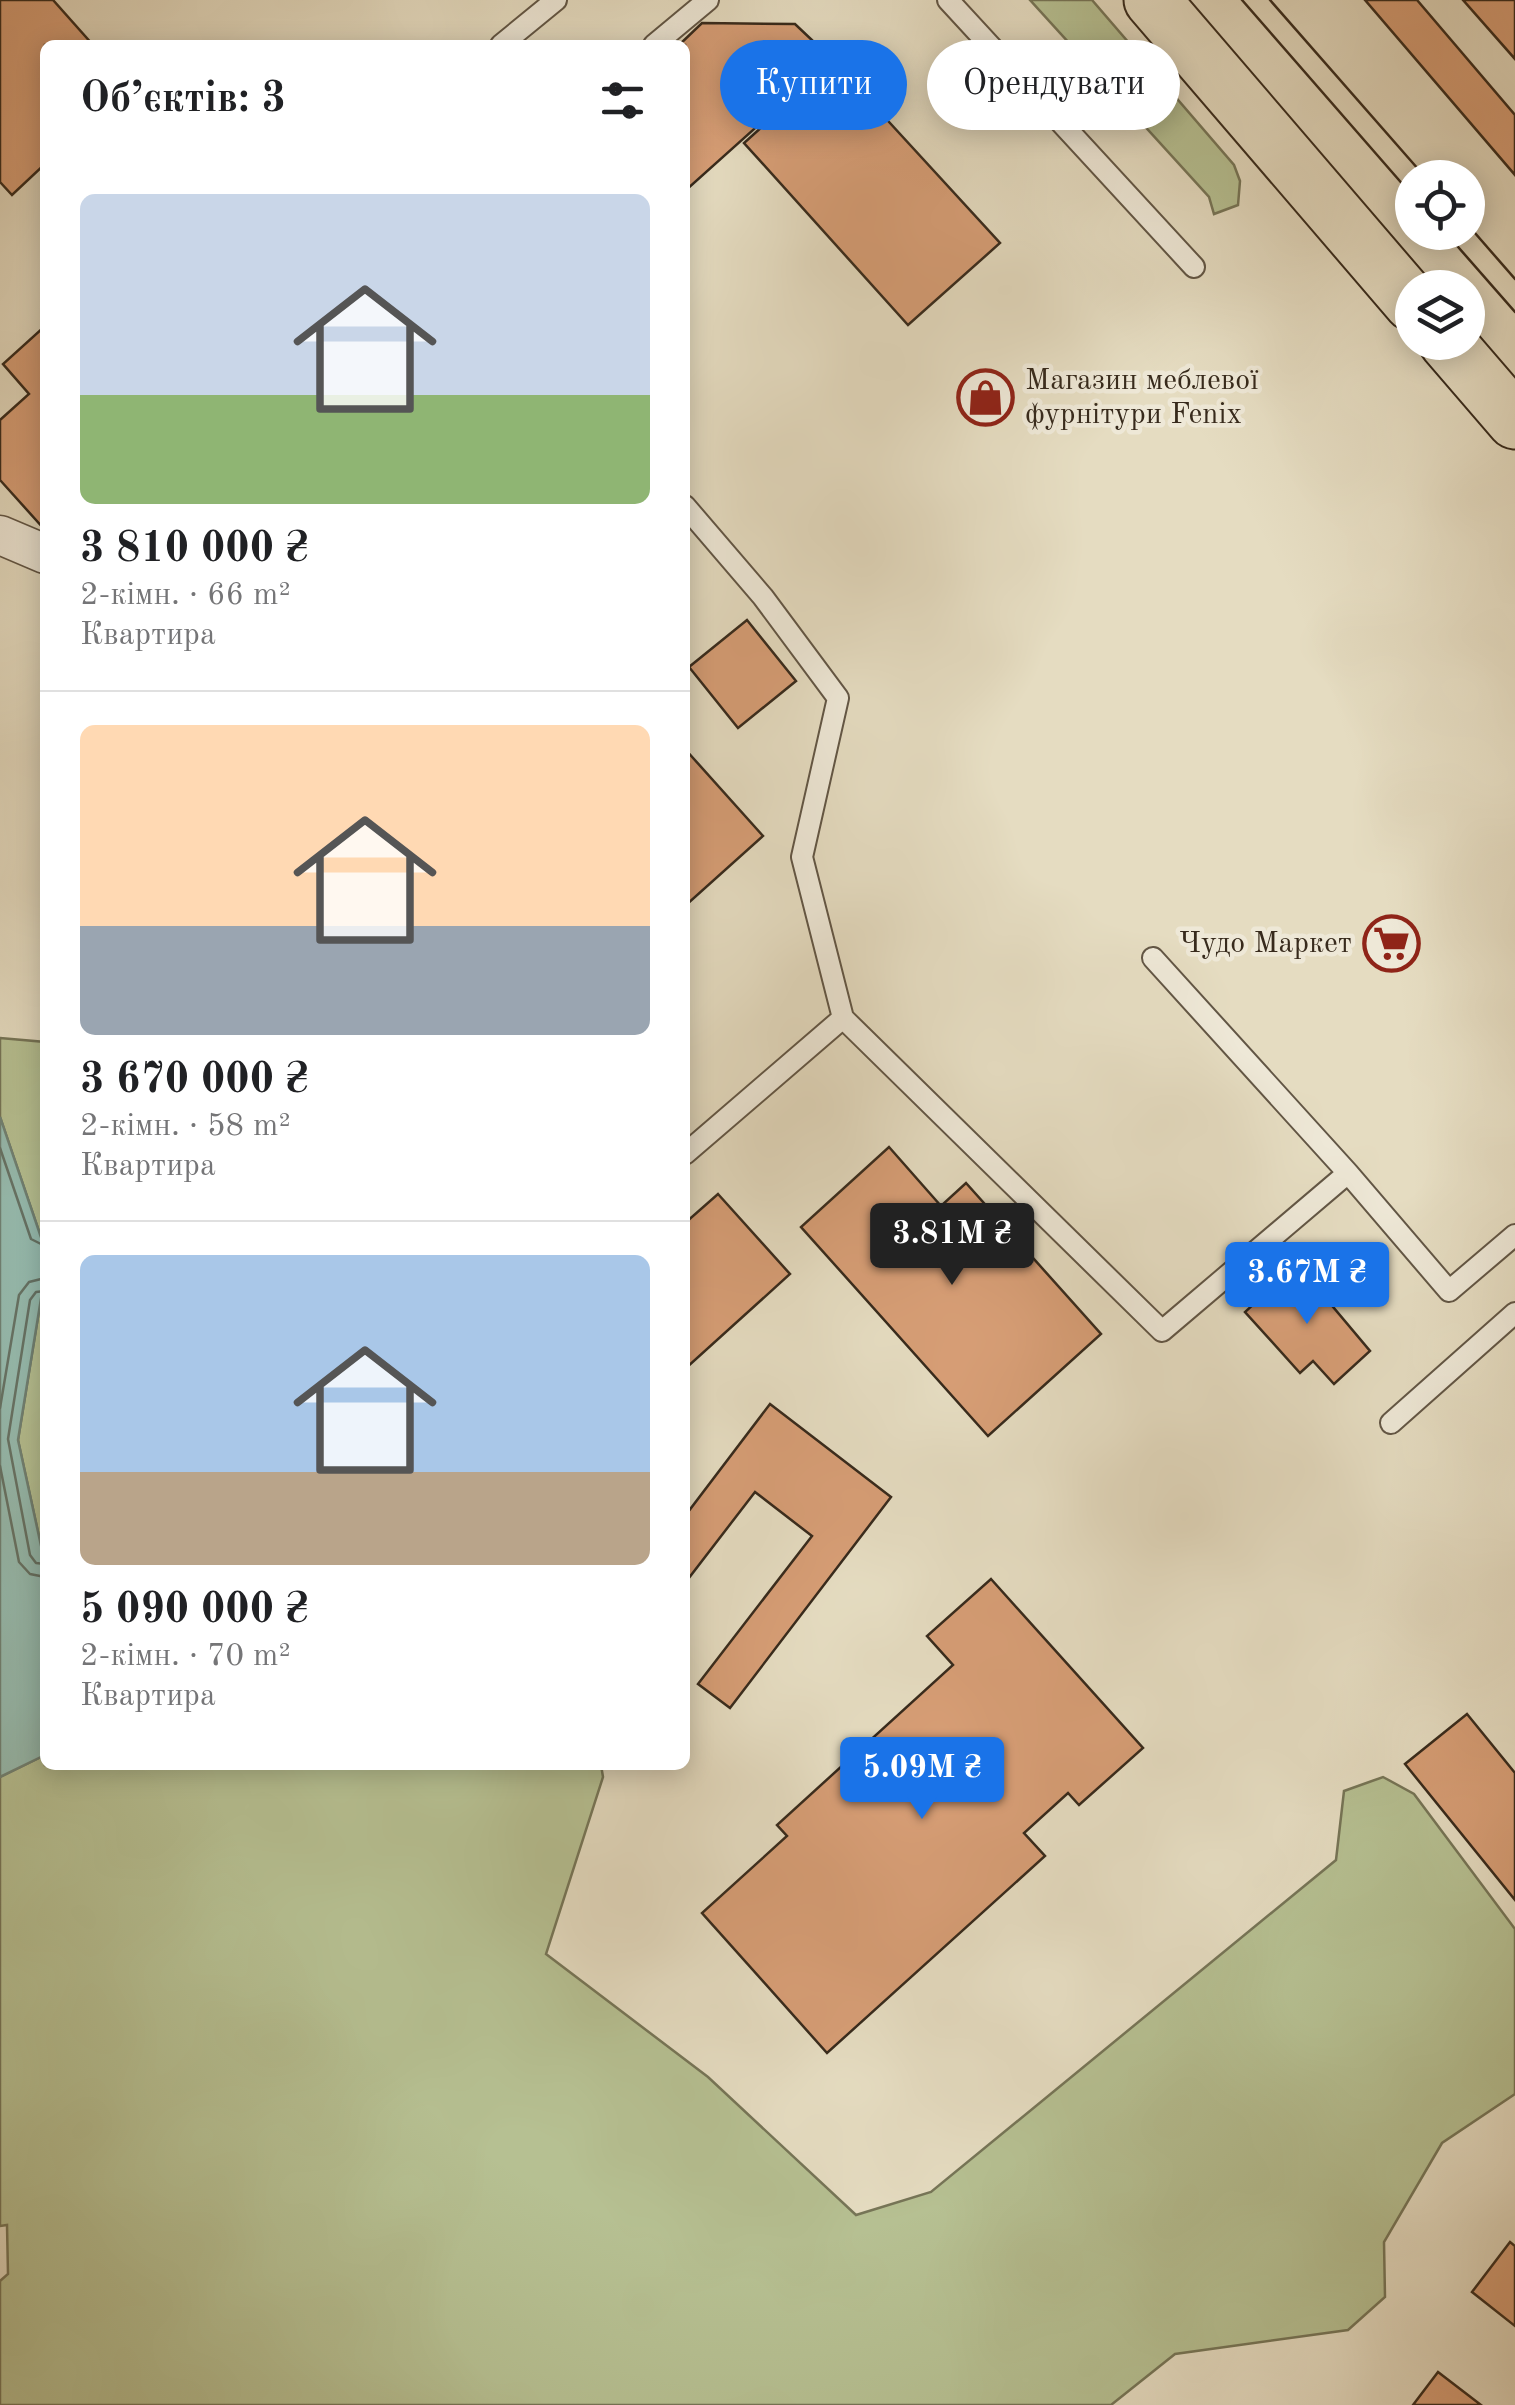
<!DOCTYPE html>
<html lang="uk">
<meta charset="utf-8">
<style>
:root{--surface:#fff;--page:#f6f6f6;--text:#202124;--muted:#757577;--line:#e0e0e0;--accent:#1a73e8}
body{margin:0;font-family:"Old Standard TT",serif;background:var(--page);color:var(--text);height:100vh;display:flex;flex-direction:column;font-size:38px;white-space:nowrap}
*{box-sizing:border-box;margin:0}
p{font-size:32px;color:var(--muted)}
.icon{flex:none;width:55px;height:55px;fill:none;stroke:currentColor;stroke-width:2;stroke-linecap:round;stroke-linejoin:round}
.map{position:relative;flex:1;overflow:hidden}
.drawer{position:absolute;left:40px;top:40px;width:650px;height:1730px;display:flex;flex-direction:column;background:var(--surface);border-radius:15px;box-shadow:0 5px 25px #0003}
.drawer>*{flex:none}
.hud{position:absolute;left:720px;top:40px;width:645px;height:90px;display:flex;gap:20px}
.fabs{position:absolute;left:1395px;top:160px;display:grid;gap:20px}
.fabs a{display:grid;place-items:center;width:90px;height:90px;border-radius:50%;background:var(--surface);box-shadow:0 5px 25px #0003;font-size:50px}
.price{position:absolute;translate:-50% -85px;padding:0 22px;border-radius:10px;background:var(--accent);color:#fff;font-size:32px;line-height:65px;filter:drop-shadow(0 2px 5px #0008)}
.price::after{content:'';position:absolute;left:50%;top:60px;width:30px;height:22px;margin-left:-15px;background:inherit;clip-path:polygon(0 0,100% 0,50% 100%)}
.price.selected{background:#222;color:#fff}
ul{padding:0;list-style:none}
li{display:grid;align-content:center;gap:20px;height:530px;padding:0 40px}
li+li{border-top:2px solid var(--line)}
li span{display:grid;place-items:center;height:310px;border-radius:15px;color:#555}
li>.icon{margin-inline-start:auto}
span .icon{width:180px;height:180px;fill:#fffc;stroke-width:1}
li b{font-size:42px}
h2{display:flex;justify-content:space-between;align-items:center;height:120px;padding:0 40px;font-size:42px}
.pill{padding:0 35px;border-radius:45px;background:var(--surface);box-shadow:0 5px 25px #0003;font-size:35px;line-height:90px}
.pill.selected{background:var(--accent);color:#fff}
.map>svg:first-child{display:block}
</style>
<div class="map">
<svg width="1515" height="2405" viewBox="0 0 1515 2405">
<rect width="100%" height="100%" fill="#e5dcc1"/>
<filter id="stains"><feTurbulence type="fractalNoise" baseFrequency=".002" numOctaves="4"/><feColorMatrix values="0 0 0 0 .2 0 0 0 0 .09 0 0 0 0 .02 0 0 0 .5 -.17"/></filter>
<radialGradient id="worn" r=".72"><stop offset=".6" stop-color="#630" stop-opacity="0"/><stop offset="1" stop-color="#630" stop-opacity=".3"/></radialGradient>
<path fill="#b6c092" stroke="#767557" stroke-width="2.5" d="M1030,0H1092L1234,165L1240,181L1238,205L1214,214L1209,197Z
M0,1038L45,1042V1249L0,1117Z
M45,1274V1564L18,1440Z
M45,1755V1765H601L603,1777L546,1954L708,2077L856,2215L931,2192L1336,1860L1344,1791L1383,1777L1414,1794L1515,1929V2094L1442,2143L1384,2242L1385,2297L1348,2330L1175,2354L1111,2405H0V2281L8,2274L7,2225L0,2226V1777Z"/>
<path fill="#96bcb0" stroke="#708275" stroke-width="2.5" d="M0,1117L45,1249V1274L18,1440L45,1564V1755L0,1777Z"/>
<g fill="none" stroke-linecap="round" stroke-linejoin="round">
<path stroke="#667366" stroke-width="2.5" d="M0,1148L31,1239L45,1246
M45,1291L36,1292L30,1300L8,1439L30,1555L36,1563L45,1564
M0,1408L19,1295L29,1282L45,1278
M0,1466L19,1562L30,1574L45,1577"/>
</g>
<path fill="#d79e76" stroke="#372a1c" stroke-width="2.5" d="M0,0H53L93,45H45V164L12,195L0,182Z
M1365,0H1417L1515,115V175Z
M1463,0H1515V59Z
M702,23L795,24L832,59L685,191V45H679Z
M834,62L1000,243L908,325L744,143Z
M45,326V530L0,480V420L29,394L3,364Z
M747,620L796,681L738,728L689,667Z
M685,749L763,836L685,906Z
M889,1147L941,1206L966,1183L1101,1334L988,1436L801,1227Z
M718,1194L790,1274L685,1369V1223Z
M1297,1264L1370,1351L1334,1384L1313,1361L1300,1373L1245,1312Z
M770,1404L891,1497L730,1708L698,1684L812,1536L755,1492L685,1583V1516Z
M991,1579L1143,1748L1079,1805L1068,1793L1024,1833L1045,1856L827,2053L702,1913L787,1836L777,1825L953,1665L927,1636Z
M1467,1714L1515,1773V1900L1405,1764Z
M1510,2242L1515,2246V2326L1472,2292Z
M1438,2372L1481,2405H1413Z"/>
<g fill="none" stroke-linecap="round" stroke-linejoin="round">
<defs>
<path id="lane" d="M948,0L1194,267
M501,45L556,0
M654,45L708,0
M685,506L763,597L838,698L802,857L843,1018L1162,1331L1348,1173L1153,958
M685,1154L843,1018
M1348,1173L1449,1291L1515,1235
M1391,1423L1515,1313"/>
<path id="street" d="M0,535L45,554"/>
<path id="primary" d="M1152,0L1412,303
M1447,342L1515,421"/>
</defs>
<use href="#lane" stroke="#625645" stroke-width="24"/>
<use href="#street" stroke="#625645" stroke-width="41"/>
<use href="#primary" stroke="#372a1c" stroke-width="59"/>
<use href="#lane" stroke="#eee8d7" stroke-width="20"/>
<use href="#street" stroke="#eee8d7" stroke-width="38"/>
<use href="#primary" stroke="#e5dcc1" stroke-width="55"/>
<path stroke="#372a1c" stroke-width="2.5" d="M1242,0L1412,195
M1270,0L1426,178
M1468,225L1515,279
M1445,232L1515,312"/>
</g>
<defs>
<symbol id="shop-ring" viewBox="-11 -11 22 22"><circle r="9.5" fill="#eee8d7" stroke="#8f2418" stroke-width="1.5"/><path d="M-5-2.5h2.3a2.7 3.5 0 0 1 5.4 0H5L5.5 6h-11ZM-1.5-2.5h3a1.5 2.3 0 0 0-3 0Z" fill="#8f2418"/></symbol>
<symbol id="supermarket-ring" viewBox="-11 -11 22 22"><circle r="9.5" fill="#eee8d7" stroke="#8f2418" stroke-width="1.5"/><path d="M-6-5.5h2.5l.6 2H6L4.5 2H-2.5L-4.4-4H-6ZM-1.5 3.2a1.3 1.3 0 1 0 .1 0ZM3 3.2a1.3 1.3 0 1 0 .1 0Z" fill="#8f2418"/></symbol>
</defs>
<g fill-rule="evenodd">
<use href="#shop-ring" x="954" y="366" width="63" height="63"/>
<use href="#supermarket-ring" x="1360" y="912" width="63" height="63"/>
</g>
<g text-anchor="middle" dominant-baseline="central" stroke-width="9" stroke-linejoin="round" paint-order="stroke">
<g font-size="30" fill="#372a1c" stroke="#eee8d7" text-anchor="start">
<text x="1025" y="381">Магазин меблевої<tspan x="1025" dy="34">фурнітури Fenix</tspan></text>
<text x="1352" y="944" text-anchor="end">Чудо Маркет</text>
</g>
</g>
<rect width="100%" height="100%" filter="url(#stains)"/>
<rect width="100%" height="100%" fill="url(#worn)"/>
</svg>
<div class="fabs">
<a><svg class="icon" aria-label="locate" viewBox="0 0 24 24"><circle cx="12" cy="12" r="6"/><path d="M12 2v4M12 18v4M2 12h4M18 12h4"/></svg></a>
<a><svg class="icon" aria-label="layers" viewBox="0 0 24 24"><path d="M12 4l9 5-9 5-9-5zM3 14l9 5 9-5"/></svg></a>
</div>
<b class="price selected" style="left:952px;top:1288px">3.81M ₴</b>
<b class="price" style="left:1307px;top:1327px">3.67M ₴</b>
<b class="price" style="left:922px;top:1822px">5.09M ₴</b>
<div class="hud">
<a class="pill selected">Купити</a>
<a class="pill">Орендувати</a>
</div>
<section class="drawer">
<h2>Об’єктів: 3<svg class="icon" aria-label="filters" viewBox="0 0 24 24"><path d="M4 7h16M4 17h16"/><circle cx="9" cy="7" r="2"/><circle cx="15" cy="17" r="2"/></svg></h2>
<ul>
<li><span style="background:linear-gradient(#c9d6e8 65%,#8fb573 0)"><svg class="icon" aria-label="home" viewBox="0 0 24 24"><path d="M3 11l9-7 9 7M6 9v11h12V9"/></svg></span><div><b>3 810 000 ₴</b><p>2-кімн. · 66 m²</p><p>Квартира</p></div></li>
<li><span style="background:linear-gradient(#ffd9b3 65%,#9aa5b1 0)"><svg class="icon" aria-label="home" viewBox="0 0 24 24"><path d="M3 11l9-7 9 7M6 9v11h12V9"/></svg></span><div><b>3 670 000 ₴</b><p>2-кімн. · 58 m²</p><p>Квартира</p></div></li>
<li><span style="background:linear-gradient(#a9c7e8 70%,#b9a48a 0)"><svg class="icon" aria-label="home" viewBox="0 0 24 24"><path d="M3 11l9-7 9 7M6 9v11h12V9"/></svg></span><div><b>5 090 000 ₴</b><p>2-кімн. · 70 m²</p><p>Квартира</p></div></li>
</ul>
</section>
</div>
